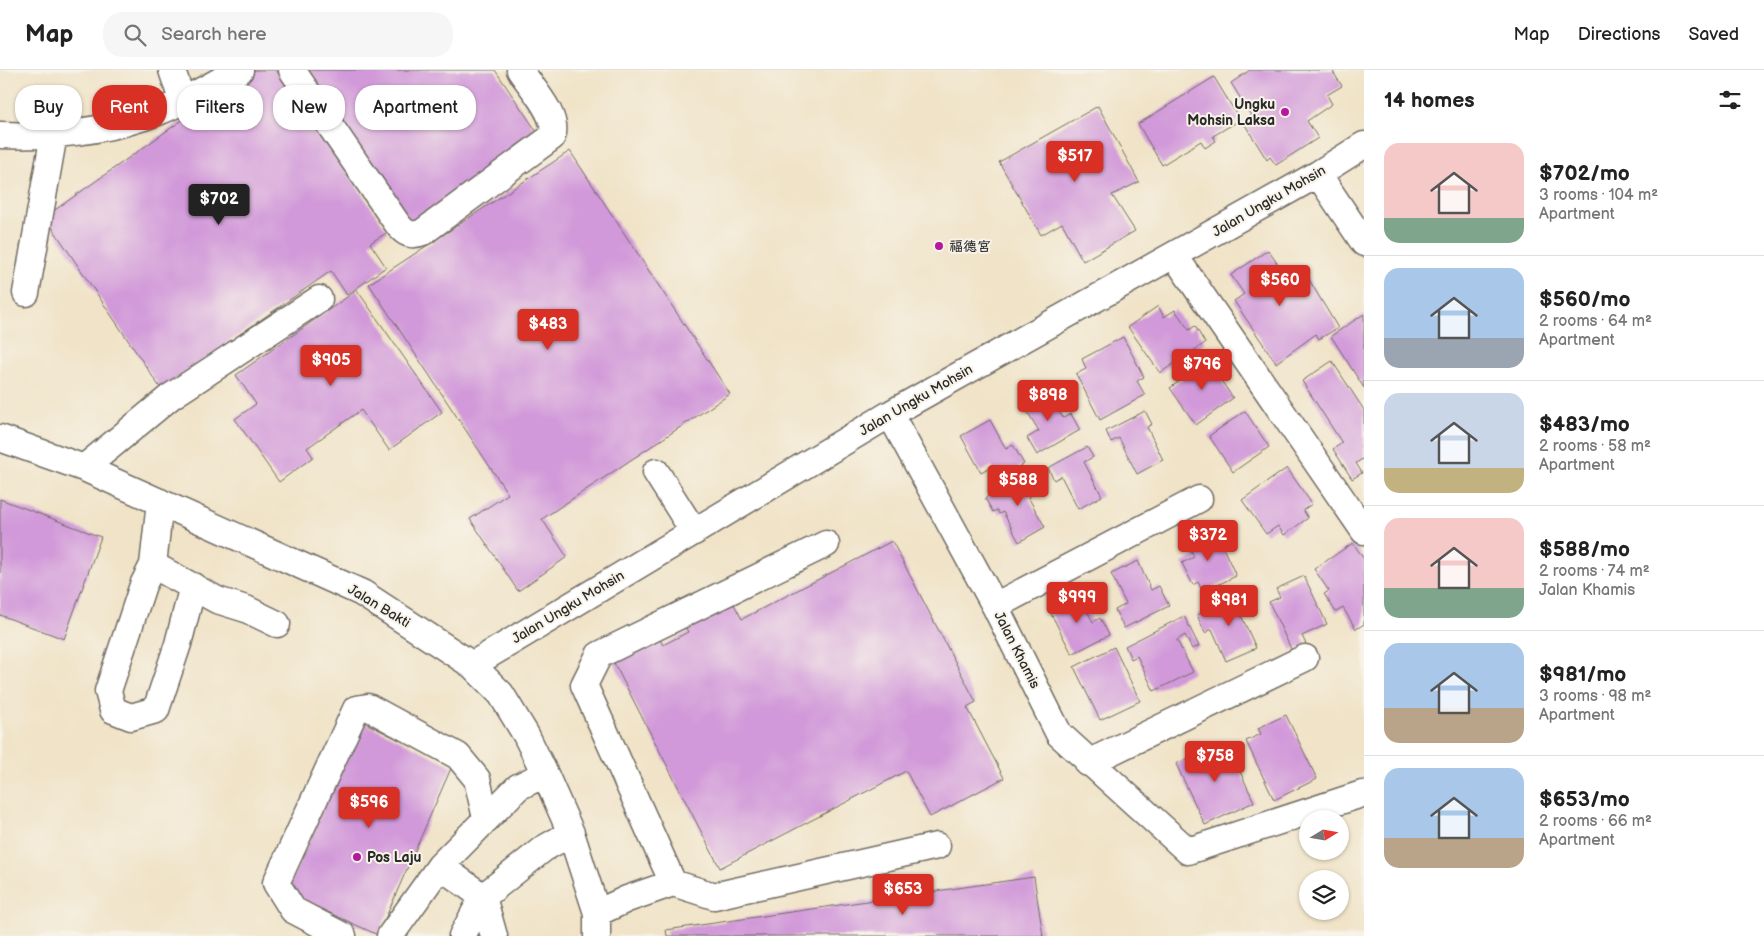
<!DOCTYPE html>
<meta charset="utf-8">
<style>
:root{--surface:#fff;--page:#f6f6f6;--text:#222;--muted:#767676;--line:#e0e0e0;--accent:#d93025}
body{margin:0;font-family:"Balsamiq Sans","LXGW WenKai TC",sans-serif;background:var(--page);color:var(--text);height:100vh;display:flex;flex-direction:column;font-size:19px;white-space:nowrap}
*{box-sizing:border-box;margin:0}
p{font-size:16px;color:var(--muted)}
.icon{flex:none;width:28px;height:28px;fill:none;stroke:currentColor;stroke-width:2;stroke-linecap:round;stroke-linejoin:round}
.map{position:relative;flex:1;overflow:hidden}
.side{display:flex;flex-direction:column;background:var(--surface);width:400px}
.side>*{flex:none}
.top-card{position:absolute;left:15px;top:15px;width:475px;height:45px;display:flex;gap:10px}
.needle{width:32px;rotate:79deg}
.tools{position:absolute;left:1299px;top:740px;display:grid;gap:10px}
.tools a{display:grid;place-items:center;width:50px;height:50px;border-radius:50%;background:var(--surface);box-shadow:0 1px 4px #0004;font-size:25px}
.price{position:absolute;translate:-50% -42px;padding:0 11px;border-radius:5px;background:var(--accent);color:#fff;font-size:16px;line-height:32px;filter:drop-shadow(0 1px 2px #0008)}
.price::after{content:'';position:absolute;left:50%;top:30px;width:15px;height:11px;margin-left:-8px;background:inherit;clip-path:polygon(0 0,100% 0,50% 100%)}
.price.active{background:#222;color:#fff}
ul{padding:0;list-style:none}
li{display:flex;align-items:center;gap:15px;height:125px;padding:0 20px}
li+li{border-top:1px solid var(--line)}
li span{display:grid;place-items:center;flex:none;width:140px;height:100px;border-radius:15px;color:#555}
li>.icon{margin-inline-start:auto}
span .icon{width:60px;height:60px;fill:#fffc;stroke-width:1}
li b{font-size:21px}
h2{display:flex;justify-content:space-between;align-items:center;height:60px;padding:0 20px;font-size:21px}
.chip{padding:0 18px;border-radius:20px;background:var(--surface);box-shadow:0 1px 4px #0004;font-size:18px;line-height:45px}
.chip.active{background:var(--accent);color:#fff}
header{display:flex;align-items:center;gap:30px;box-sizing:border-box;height:70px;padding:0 25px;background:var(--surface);border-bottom:1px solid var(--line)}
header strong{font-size:24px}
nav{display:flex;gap:28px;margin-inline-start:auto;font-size:18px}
.search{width:350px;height:45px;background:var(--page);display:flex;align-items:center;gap:12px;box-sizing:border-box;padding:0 18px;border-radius:20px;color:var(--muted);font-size:19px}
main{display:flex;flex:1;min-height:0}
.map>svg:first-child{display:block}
</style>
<header>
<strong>Map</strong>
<div class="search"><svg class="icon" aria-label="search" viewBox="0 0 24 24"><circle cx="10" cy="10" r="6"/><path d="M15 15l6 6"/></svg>Search here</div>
<nav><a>Map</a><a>Directions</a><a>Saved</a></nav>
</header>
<main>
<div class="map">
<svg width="1364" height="866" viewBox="0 0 1364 866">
<rect width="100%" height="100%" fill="#f7f3e8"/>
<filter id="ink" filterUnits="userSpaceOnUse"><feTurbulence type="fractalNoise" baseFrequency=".02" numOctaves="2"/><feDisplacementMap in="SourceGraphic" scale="10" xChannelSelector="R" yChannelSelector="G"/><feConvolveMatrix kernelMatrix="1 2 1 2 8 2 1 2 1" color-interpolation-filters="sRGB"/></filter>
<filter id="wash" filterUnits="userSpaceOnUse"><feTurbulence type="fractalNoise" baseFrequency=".0096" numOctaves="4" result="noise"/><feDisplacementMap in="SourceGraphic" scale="20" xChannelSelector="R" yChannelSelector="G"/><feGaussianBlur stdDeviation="1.12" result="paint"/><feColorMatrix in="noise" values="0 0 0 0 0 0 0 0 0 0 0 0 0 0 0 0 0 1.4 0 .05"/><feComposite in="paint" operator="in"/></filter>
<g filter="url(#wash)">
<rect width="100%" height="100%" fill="#f0e3c7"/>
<g id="blocks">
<path fill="#d199d9" d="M253,0H276L388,162L370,173L386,197L347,225L331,201L161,319L45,147Z
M304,0H495L539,65L410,155Z
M1250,0H1337L1333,2L1342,16L1327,25L1332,34L1307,51L1318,68L1276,95L1270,87L1267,90L1245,55L1254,50L1231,13Z
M1214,7L1240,50L1213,66L1216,71L1205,78L1201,71L1162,95L1138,54Z
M1098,36L1139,112L1112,125L1135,161L1083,191L1062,153L1041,165L999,92Z
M570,81L730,324L542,449L567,487L518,521L470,449L508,424L369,214Z
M1268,180L1294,218L1308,208L1338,258L1319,269L1316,264L1276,293L1234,231L1244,224L1231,205Z
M357,220L442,342L389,380L361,340L307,378L313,387L279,412L235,349L256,334L236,305Z
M1158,236L1164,247L1175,240L1189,260L1195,256L1205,273L1160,303L1128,257Z
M1364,244V318L1331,266Z
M1123,267L1144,307L1137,311L1145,325L1100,350L1076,304L1086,299L1082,289Z
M1213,287L1224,302L1218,306L1233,328L1196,355L1170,318Z
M1332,291L1364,340V388L1356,393L1362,403L1352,409L1333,379L1342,373L1302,311Z
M1047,319L1063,348L1071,344L1080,360L1037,385L1027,368L1039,361L1022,333Z
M1145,341L1152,354L1147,357L1163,390L1137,404L1119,368L1111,372L1106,361Z
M1245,341L1269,377L1233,402L1209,366Z
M990,350L1006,379L1013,375L1024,394L998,408L992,396L981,402L961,366Z
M1087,377L1093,387L1084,392L1102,426L1078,439L1061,406L1054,410L1048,398Z
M1287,398L1312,434L1303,440L1308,448L1284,465L1278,456L1266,464L1242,430Z
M1029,404L1036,418L1032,421L1034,424L1028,427L1045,457L1019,472L1003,442L999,444L997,440L993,442L985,428Z
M0,429L101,467L64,569L0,545Z
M1215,460L1236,506L1203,522L1198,512L1193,515L1182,493L1194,487L1188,473Z
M892,471L976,632L967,637L1004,708L930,747L906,701L720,798L612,589L658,566L663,575L688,562L684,554L731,529L742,549Z
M1353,473L1364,489V554L1356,559L1343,538L1336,542L1324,524L1329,521L1314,499Z
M1138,491L1151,520L1159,516L1169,536L1124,558L1115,540L1126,534L1111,504Z
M1304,506L1327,554L1302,566L1306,574L1292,581L1269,532L1280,527L1276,519Z
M1077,522L1093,552L1100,548L1109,565L1072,584L1048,538Z
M1243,525L1250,541L1241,545L1256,578L1226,591L1212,559L1205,563L1197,545Z
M1184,546L1199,576L1192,579L1185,565L1177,570L1193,602L1154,621L1137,586L1131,589L1125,576Z
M1114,577L1140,631L1100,650L1074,597Z
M1286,645L1317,709L1274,730L1246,671L1261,664L1258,658Z
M361,651L452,696L378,865L286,823Z
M1228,675L1254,732L1205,755L1176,694L1214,676L1216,681Z
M1034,807L1043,866H667L666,860Z"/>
</g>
</g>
<g filter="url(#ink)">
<use href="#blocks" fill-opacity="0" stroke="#706b62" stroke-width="1"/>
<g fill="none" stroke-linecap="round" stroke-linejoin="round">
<defs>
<path id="minor" d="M172,0L182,30
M292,0L394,149C402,161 408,168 423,162L552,67C560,47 531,17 520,0
M0,65C52,67 109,61 158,42C186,31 213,14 240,0
M1318,104L1364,173
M1174,185L1364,461
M26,223L54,64
M890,344L995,536L1059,664L1188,781L1362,724
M0,368L84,398L362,523L472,595L501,624L526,665L545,704L571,763L597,843V866
M84,398L170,327L319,229
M656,402L694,462
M160,432L153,495L143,515L108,621L113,640L131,647L156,640L178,574L193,516
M153,495L217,530L246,539L277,554
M995,536L1199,429
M472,595L890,344L1318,104L1364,75
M1088,693L1305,588
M440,796L483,827L494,866
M673,813L584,615L599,585L826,474
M597,843L627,829L673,813L714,826L937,776
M343,866L293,840L276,813L356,639L368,637L458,686L477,709L486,748
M390,866L440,796L518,717L545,704
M462,866L483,827L543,779L571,763"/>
</defs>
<use href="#minor" stroke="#706b62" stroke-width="29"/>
<use href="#minor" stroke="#fff" stroke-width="26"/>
</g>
</g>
<g fill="#b5179e" stroke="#f7f3e8" stroke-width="2">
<circle cx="1285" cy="42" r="5"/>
<circle cx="939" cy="176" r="5"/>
<circle cx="357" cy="787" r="5"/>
</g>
<g text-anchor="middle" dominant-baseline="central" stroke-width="4" stroke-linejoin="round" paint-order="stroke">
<g font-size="14" font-weight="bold" fill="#2b2b2b" stroke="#f7f3e8" text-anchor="start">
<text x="1275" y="34" text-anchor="end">Ungku<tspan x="1275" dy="16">Mohsin Laksa</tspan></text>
<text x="949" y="176">福德宫</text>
<text x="367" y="787">Pos Laju</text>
</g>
<g font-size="14" fill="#2b2b2b" stroke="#f7f3e8">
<text transform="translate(1269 131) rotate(-30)">Jalan Ungku Mohsin</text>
<text transform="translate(916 330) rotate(-30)">Jalan Ungku Mohsin</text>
<text transform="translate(379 536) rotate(31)">Jalan Bakti</text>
<text transform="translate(568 537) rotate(-31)">Jalan Ungku Mohsin</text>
<text transform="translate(1017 580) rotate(63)">Jalan Khamis</text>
</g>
</g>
</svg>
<div class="tools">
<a><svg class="needle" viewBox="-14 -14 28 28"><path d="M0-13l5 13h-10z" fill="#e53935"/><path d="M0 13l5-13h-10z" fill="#767676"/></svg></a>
<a><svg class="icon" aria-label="layers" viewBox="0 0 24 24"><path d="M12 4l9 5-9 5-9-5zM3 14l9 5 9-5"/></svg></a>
</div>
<b class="price" style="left:1075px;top:113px">$517</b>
<b class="price active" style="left:219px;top:156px">$702</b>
<b class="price" style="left:1280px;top:237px">$560</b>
<b class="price" style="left:548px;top:281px">$483</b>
<b class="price" style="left:331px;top:317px">$905</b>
<b class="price" style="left:1202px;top:321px">$796</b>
<b class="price" style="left:1048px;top:352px">$898</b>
<b class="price" style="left:1018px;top:437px">$588</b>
<b class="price" style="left:1208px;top:492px">$372</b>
<b class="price" style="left:1077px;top:554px">$999</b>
<b class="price" style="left:1229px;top:557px">$981</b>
<b class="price" style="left:1215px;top:713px">$758</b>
<b class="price" style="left:369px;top:759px">$596</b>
<b class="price" style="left:903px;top:846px">$653</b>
<div class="top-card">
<a class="chip">Buy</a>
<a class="chip active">Rent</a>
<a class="chip">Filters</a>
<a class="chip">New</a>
<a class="chip">Apartment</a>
</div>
</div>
<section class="side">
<h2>14 homes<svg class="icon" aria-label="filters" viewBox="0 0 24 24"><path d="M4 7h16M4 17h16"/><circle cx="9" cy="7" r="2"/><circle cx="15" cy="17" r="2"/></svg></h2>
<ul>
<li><span style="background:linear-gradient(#f6c9c9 75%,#7fa58c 0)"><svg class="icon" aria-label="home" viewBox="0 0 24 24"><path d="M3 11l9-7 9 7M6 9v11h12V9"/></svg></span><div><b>$702/mo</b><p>3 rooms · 104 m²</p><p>Apartment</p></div></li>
<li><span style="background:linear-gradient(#a9c7e8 70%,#9aa5b1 0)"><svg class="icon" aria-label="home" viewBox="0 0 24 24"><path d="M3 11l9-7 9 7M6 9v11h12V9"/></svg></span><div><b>$560/mo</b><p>2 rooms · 64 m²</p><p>Apartment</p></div></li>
<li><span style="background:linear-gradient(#c9d6e8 75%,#c2b280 0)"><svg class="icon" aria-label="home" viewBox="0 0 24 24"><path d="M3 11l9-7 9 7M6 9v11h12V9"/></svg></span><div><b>$483/mo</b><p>2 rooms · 58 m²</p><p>Apartment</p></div></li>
<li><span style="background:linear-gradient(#f6c9c9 70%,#7fa58c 0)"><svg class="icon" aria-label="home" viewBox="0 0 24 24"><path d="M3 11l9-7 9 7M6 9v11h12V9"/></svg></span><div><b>$588/mo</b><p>2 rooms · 74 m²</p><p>Jalan Khamis</p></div></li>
<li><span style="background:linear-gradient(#a9c7e8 65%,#b9a48a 0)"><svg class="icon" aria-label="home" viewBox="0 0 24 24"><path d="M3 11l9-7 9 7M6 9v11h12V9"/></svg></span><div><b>$981/mo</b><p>3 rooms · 98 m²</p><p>Apartment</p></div></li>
<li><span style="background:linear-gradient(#a9c7e8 70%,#b9a48a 0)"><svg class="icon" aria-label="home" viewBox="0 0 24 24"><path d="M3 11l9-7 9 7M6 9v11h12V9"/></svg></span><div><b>$653/mo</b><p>2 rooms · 66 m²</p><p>Apartment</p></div></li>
</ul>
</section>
</main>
